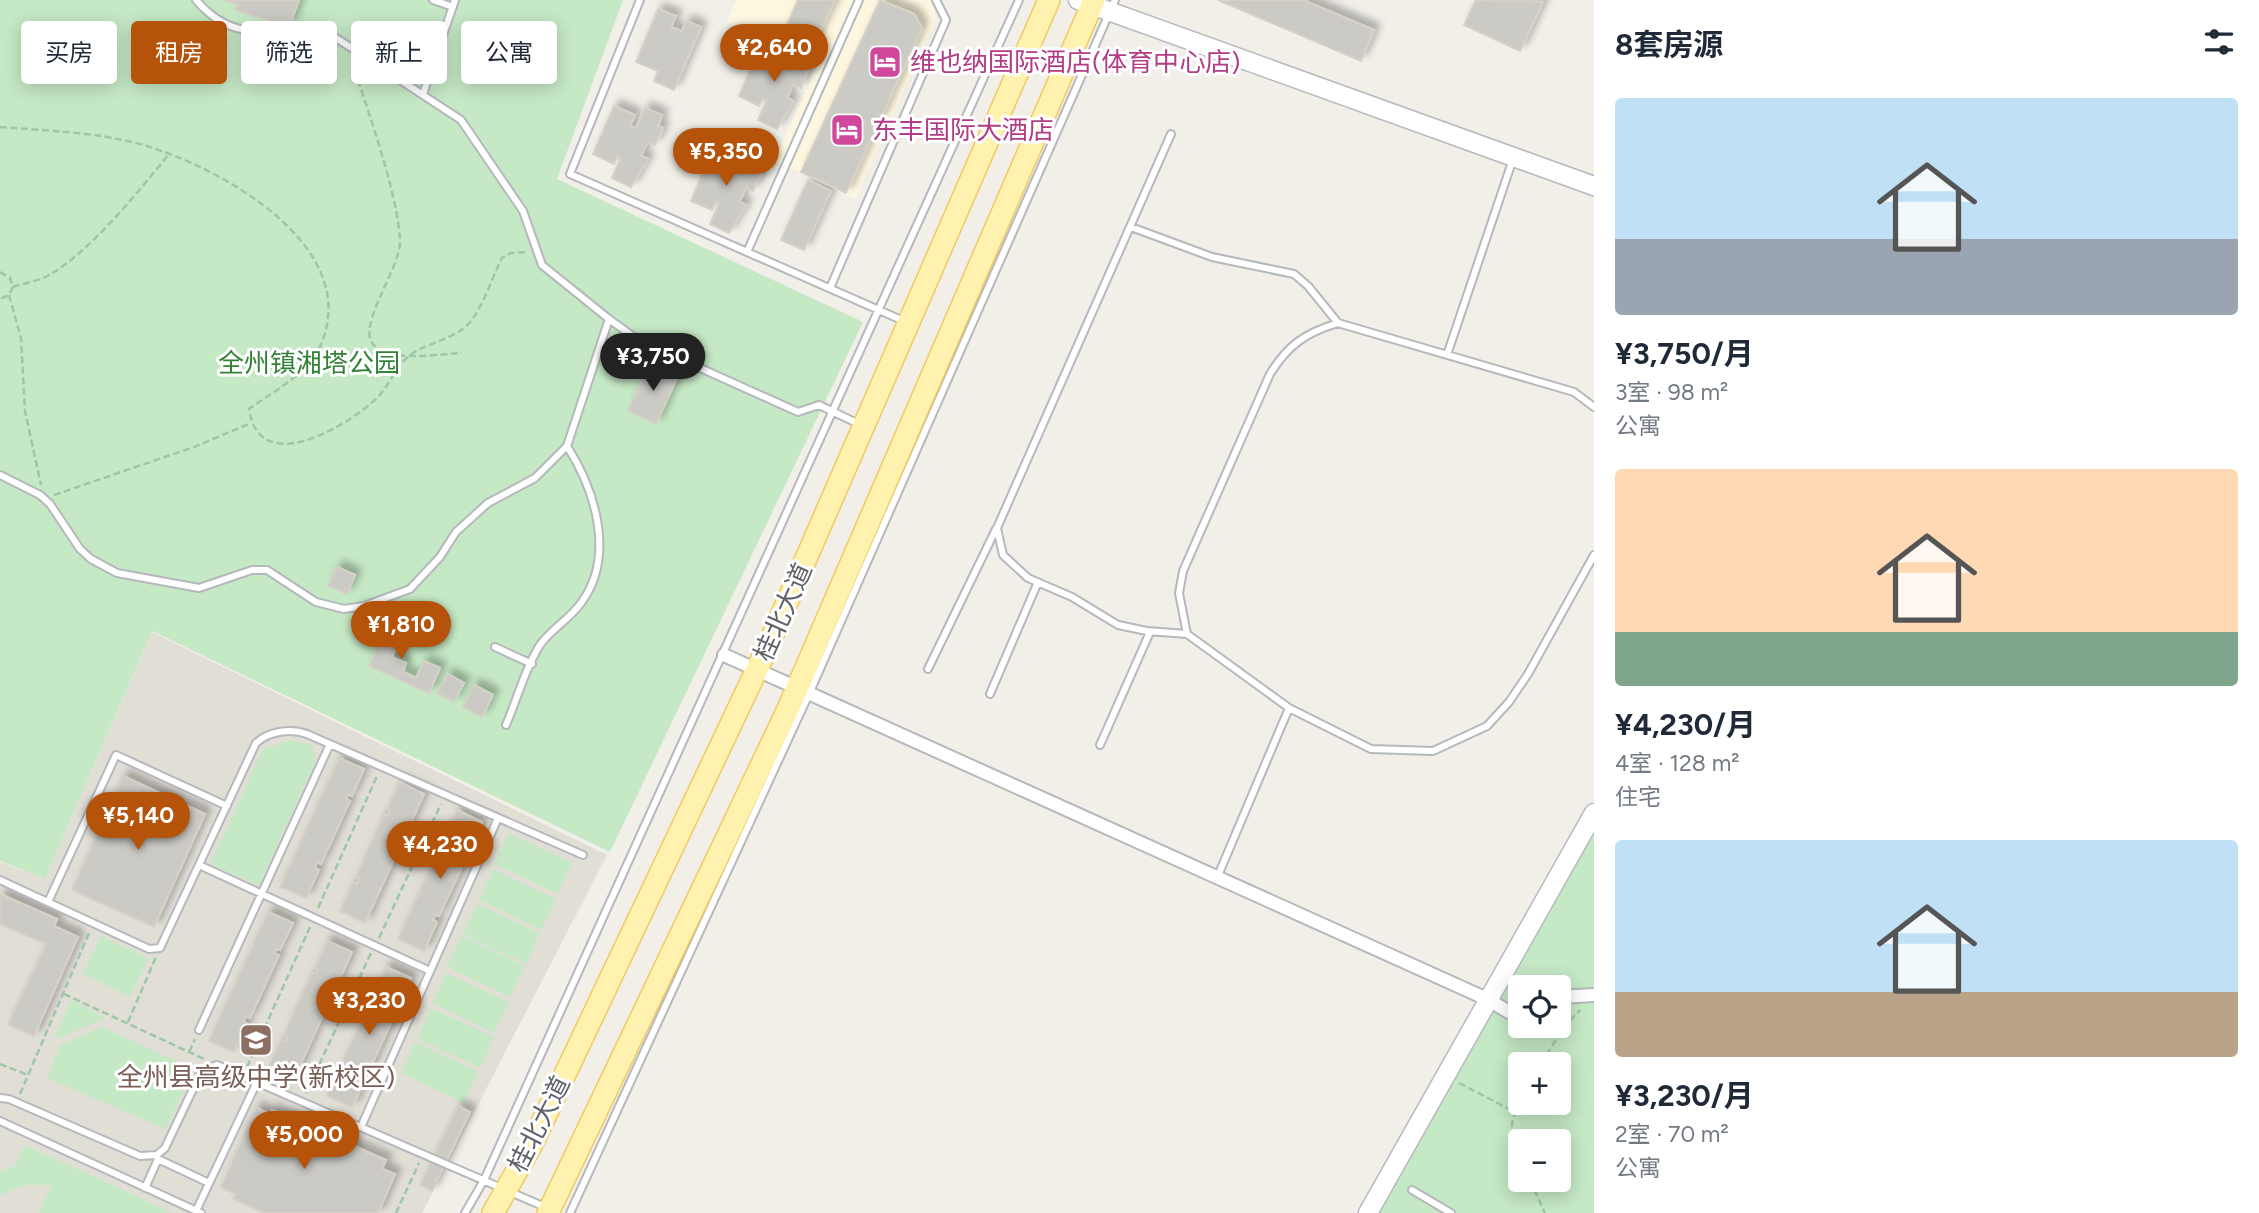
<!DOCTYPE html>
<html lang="zh">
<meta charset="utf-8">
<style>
:root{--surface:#fff;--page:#f6f6f7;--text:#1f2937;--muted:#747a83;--accent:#b45309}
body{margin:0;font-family:Figtree,"Noto Sans SC",sans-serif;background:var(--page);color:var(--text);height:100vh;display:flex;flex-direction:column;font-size:26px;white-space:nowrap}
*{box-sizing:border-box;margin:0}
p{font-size:23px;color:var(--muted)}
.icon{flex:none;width:38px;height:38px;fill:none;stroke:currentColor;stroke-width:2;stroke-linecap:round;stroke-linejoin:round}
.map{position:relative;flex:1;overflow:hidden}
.details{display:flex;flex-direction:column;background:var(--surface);width:665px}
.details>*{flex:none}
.guide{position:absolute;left:21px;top:21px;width:665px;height:63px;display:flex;gap:14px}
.fabs{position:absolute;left:1508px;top:975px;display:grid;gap:14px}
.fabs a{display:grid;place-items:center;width:63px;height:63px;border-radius:7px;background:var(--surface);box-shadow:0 4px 18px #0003;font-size:35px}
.price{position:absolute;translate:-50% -60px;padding:0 16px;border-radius:24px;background:var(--accent);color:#fff;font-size:23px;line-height:46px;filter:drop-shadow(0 2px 4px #0008)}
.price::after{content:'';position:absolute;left:50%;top:42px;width:21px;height:16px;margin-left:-10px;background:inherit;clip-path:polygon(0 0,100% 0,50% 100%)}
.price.on{background:#222;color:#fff}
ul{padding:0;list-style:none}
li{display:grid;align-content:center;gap:14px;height:371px;padding:0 21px}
li span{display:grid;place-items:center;height:217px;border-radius:7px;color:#555}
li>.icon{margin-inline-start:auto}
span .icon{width:126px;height:126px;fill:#fffc;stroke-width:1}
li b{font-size:30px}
h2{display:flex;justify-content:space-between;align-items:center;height:84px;padding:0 21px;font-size:30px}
.chip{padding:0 24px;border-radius:7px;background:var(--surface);box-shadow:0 4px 18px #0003;font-size:24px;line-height:63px}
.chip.on{background:var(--accent);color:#fff}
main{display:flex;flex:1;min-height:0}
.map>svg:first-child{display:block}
</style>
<main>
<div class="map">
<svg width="1594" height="1213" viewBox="0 0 1594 1213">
<defs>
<filter id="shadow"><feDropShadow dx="6" dy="-6" stdDeviation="3.5" flood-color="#0004"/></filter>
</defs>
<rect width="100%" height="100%" fill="#f1efe8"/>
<path fill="#fef7e0" d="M736,0H931L936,19L855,199L774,160L820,60L727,21Z"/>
<path fill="#e1ded6" d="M152,632L607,855L422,1213H0V862L45,879Z"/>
<path fill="#c5e8c5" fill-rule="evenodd" d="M0,0H623L557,179L863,322L610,852L152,631L45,879L0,861Z
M292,740L312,745L316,760L259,884H255L212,865V860L263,749Z
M1594,813V1213H1368ZM1521,987H1559V1026H1521ZM1521,1064H1559V1102H1521ZM1521,1141H1559V1180H1521Z
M509,833L572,863L557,894L494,864Z
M493,869L556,899L541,930L479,900Z
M477,904L540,933L526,964L463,934Z
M101,936L148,958L130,997L83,974Z
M462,936L525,966L510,997L447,967Z
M446,973L509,1002L494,1033L432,1003Z
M71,1000L105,1018L61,1038L55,1036Z
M431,1008L494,1037L480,1068L417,1038Z
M102,1027L193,1069L166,1129L47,1078L60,1045Z
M415,1042L478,1072L464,1103L401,1073Z
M25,1145L173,1213H39L51,1185H25L0,1195V1171L15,1166Z"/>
<path fill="#cccac5" stroke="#d6d1c6" stroke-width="2" filter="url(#shadow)" d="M223,0H299L289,27L235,10L237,4Z
M798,0H835L809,53L780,41Z
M880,0L914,14L922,28L846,193L801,172Z
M1218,0H1303L1374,30L1361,61Z
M1476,0L1543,2L1520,51L1464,25Z
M658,9L676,16L671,27L682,31L686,21L701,27L674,90L654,81L658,71L636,62Z
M760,48L781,57L776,68L782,70L791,50L808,57L803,68L808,70L801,88L793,84L787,98L793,101L777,129L758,120L767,100L763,98L759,106L739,96Z
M614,106L635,115L630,126L636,128L645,108L662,115L658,126L663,128L655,145L648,142L641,156L648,159L631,187L612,178L621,158L617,156L614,164L593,154Z
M712,152L733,161L728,172L734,174L743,154L760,161L756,172L761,174L753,191L746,188L739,202L746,205L729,233L710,224L719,204L715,202L712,210L691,201Z
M808,180L831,191L804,250L781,240Z
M650,363L678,376L656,424L628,411Z
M337,567L355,575L347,594L328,586Z
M388,622L404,629L392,657L406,663L403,672L416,678L424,661L440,668L429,693L369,666Z
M448,674L464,683L454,702L437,693Z
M474,685L493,695L482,717L463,707Z
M339,758L364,769L352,796L348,795L346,799L350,801L321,864L317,862L315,868L319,870L306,898L280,887Z
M123,776L205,814L154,927L72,890Z
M399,782L424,794L365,923L340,911L353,882L357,884L359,878L356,877L384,814L388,816L390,811L387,809Z
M457,810L482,822L470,849L466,847L464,852L468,854L439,916L435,915L433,920L437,922L424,951L398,939Z
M0,894L57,919L54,926L78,937L34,1036L8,1025L46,944L0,924Z
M268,912L293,923L280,950L277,949L274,953L279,955L250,1018L246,1016L244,1022L247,1024L234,1052L209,1041Z
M327,941L352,952L293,1081L268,1069L281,1040L285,1042L287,1037L284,1035L312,972L316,974L318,970L315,968Z
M386,967L411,978L398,1005L395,1004L393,1008L397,1010L368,1073L364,1071L362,1077L366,1079L352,1107L327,1096Z
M458,1106L470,1112L432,1191L420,1185Z
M256,1108L270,1114L272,1110L386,1160L382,1169L395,1174L378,1213H264L233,1199L235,1194L221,1187Z"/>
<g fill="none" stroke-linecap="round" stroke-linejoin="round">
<defs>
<path id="lane" d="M196,0C239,50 275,22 327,32L461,120L523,211L542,265L609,319
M433,0L453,7
M640,0L570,174L906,322
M423,94L455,0
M1171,134L997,528L1003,555L1028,578L1072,597L1118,625L1147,631L1187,634
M1131,227L1212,257L1294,274L1308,286L1338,323
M747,252L859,0
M830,288L946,20L936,0
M1447,355L1513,159
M1594,407L1574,392L1338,323C1305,333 1288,345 1270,374L1183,571L1179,593L1187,634L1289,708L1371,749L1433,751L1487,726L1509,702L1528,674L1594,555
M0,475L40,495L50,504L80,549L91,559L117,573L199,588L252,570H267L316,602L344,609L364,606L410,589L440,557L456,532L488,503L535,478L567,446L609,319L638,340L798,412L819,405L859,424
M495,647L532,664
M928,669L996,529
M990,694L1038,582
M506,725C517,700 525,668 540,645C551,629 570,619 581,603C616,556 595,490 567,446
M1100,745L1150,632
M199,865L430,971
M1217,878L1289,708
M0,880L149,949L160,948L256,743C269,731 291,728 307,734L583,855
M48,902L116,755L227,806
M199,1030L330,744
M0,1098L9,1099L140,1156L157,1155L165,1148L202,1070L217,1065L545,1207
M0,1121L201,1213
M361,1127L498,818
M158,1159L209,1183
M145,1188L158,1159
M1412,1190L1451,1213
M196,1211L257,1082
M465,1213L484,1180L1019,0
M570,1213L809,694L1115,0"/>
<path id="street" d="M724,655L1487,999L1509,1012L1521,1011
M1559,997L1594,995"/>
<path id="secondary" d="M1078,0L1594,186
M1368,1213L1594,813"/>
<path id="primary" d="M493,1213L532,1144L768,646L1049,0
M548,1213L789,707L1094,0"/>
</defs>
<use href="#lane" stroke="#b5b8bc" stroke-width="10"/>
<use href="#street" stroke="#b5b8bc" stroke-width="16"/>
<use href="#secondary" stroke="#b6babf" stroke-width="21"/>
<use href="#primary" stroke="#f2c960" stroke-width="24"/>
<path stroke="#9cc7a9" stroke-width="2.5" stroke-dasharray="7 3.5" stroke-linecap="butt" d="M352,60C367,111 397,189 400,240C401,267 361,319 371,341C382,364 441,354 462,353
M0,127C49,131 100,132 147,146C222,169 360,245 322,342C310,373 274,391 249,409C259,479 348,426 377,398C389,386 396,366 410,355C428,342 457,339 471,321C484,304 492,278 502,258L511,253L528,252
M0,272L10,278L13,287L9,295L0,299
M13,287C24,283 39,281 49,275C90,252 139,191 169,154
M9,295L21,338L25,411L41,485
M54,495L194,447L251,423
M318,908L377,776
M379,938L441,804
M64,994L204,1059
M128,1022L156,957
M189,1052L195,1039
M0,1064L28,1075
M1541,1064L1564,1027L1580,1010
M247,1067L310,927
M1459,1083L1515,1112
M306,1093L371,953
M20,1094L89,933
M1521,1101C1508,1125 1509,1136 1521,1160
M1530,1180L1545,1213
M396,1213L419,1163"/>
<use href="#lane" stroke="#fff" stroke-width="6"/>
<use href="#street" stroke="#fff" stroke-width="12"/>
<use href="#secondary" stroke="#fff" stroke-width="18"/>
<use href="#primary" stroke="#fff2af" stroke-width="21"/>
</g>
<defs>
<symbol id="hotel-square" viewBox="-11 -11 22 22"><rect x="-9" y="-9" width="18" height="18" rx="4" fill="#d1479c" stroke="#fff"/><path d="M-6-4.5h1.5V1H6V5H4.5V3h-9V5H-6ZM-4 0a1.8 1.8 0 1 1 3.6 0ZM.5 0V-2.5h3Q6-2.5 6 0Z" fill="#fff"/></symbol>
<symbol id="school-square" viewBox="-11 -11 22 22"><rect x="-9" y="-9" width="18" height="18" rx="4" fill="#8d6e63" stroke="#fff"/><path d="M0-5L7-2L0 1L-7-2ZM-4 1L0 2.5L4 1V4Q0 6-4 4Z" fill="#fff"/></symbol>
</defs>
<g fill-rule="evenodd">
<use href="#hotel-square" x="866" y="43" width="38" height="38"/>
<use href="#hotel-square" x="828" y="111" width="38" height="38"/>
<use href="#school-square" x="237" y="1021" width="38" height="38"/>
</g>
<g text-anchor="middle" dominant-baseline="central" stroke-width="6" stroke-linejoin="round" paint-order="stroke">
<g font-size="26" fill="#b23c85" stroke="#fff" text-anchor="start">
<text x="910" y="62">维也纳国际酒店(体育中心店)</text>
<text x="872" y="130">东丰国际大酒店</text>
</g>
<g font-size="26" fill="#348238" stroke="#fff">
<text x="309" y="363">全州镇湘塔公园</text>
</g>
<g font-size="26" fill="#5f6368" stroke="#fff">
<text transform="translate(783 612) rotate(-66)">桂北大道</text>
<text transform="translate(539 1124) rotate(-63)">桂北大道</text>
</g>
<g font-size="26" fill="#785e54" stroke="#fff">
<text x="256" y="1077">全州县高级中学(新校区)</text>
</g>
</g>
</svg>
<div class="fabs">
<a><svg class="icon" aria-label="locate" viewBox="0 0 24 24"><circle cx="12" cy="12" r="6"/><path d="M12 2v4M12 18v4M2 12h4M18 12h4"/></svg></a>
<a>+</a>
<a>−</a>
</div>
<b class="price" style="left:774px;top:84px">¥2,640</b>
<b class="price" style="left:726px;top:188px">¥5,350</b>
<b class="price on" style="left:653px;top:393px">¥3,750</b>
<b class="price" style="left:401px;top:661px">¥1,810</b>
<b class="price" style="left:138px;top:852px">¥5,140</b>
<b class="price" style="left:440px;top:881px">¥4,230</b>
<b class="price" style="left:369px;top:1037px">¥3,230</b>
<b class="price" style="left:304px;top:1171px">¥5,000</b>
<div class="guide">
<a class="chip">买房</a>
<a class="chip on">租房</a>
<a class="chip">筛选</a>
<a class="chip">新上</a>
<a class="chip">公寓</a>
</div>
</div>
<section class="details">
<h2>8套房源<svg class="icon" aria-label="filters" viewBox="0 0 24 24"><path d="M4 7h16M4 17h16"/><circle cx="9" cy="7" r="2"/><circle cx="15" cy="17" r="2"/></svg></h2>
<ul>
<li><span style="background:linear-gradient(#bfe0f5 65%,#9aa5b1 0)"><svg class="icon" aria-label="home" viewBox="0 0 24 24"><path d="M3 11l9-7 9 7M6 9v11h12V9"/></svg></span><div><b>¥3,750/月</b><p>3室 · 98 m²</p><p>公寓</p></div></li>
<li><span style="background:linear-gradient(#ffd9b3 75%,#7fa58c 0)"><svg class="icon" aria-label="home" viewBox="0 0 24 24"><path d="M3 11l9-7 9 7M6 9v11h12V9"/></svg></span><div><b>¥4,230/月</b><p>4室 · 128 m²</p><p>住宅</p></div></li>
<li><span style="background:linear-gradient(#bfe0f5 70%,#b9a48a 0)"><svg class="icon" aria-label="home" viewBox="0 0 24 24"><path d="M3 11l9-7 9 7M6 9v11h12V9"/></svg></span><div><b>¥3,230/月</b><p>2室 · 70 m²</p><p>公寓</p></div></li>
</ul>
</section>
</main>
